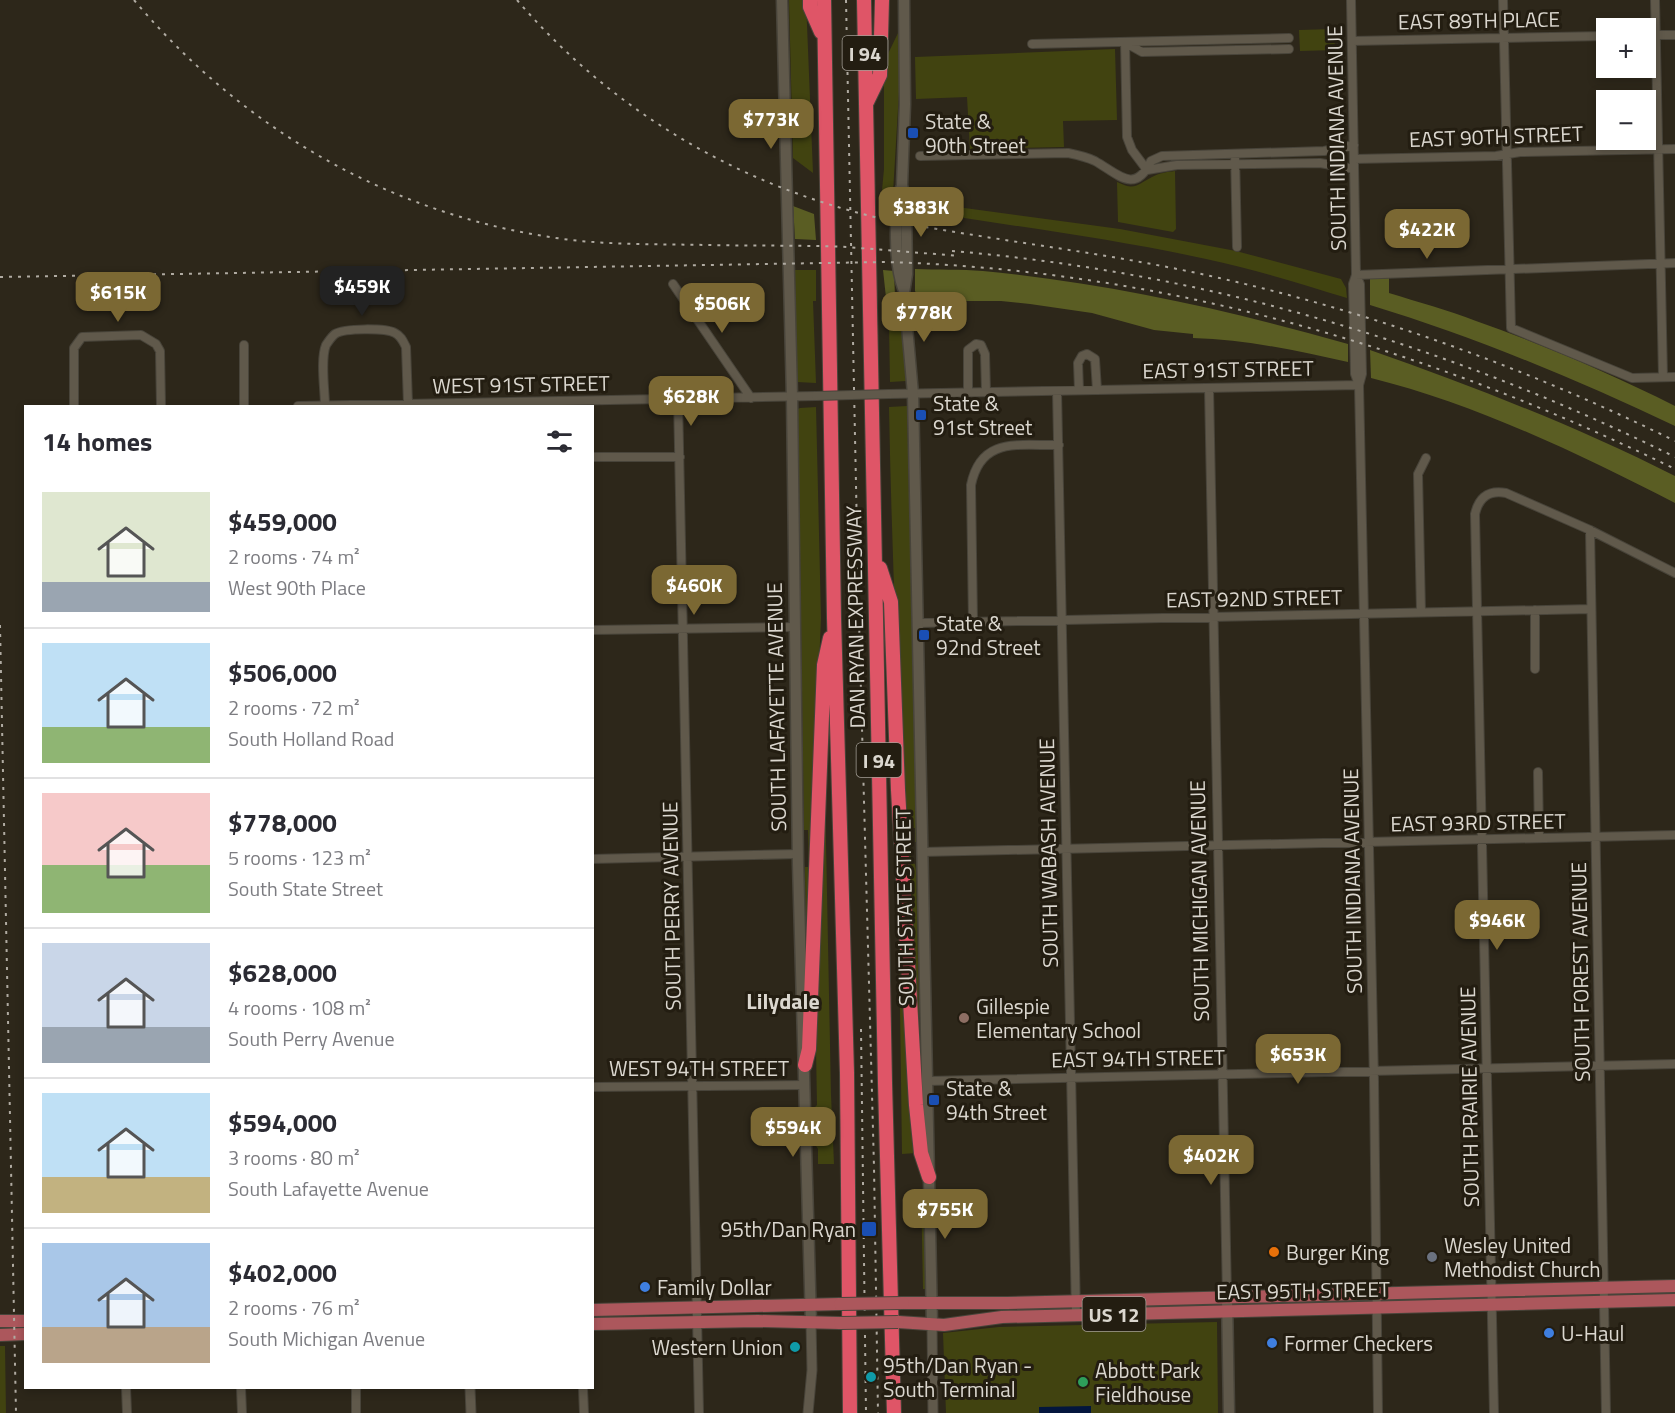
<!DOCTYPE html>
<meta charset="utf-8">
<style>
:root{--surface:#fff;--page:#f2f2f3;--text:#2b2b33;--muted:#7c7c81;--line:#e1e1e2;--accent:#7b6833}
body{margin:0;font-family:"Titillium Web",sans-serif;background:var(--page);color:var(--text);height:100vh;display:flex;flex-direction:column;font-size:22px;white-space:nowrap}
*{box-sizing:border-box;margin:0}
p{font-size:20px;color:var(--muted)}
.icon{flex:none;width:33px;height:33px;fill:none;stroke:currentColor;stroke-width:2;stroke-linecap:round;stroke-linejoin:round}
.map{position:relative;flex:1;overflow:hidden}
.sheet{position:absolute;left:24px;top:405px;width:570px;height:984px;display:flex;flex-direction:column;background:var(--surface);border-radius:0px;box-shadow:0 3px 9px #0003}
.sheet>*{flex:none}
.buttons{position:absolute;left:1596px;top:18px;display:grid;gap:12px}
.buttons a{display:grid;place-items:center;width:60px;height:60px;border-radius:0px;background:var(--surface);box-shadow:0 3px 9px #0003;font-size:30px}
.price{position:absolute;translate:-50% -51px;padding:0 14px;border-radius:12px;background:var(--accent);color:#fff;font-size:20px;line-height:39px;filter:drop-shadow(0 2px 3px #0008)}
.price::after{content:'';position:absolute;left:50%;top:36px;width:18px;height:14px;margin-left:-9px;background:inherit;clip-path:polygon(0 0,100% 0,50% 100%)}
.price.current{background:#222;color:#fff}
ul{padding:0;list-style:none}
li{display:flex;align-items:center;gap:18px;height:150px;padding:0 18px}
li+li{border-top:2px solid var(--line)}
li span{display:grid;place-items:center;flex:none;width:168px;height:120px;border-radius:0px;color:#555}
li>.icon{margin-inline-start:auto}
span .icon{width:72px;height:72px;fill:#fffc;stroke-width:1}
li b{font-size:26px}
h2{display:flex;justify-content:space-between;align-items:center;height:72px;padding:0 18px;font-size:26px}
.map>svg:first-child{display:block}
</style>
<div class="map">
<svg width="1675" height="1413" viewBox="0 0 1675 1413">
<rect width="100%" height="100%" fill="#2d271a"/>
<path fill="#414310" d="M789,0H806L813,173L793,158Z
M1334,29L1335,50L1300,51L1299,30Z
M899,31L900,75L893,193L889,204L881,201L884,169V62Z
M1115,49L1117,120L1063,121L1064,147L970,149L967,97L916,99L915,57Z
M1175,171L1176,229L1173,232L1118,222L1117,182C1136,191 1136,185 1152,177C1159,173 1167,172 1175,171Z
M913,201L1120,229L1236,251L1341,279L1346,288L1347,298C1300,284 1254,269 1206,259C1110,238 1011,226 914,210Z
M795,270H816V301H813L816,383L797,382Z
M901,322L906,381L890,382L889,325Z
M907,406L917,842H915V828H911V863L915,864L916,870L920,1053H917C905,838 893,622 889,407Z
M816,407L821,618L806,974L805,867H809L808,832V830H804L798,409L800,408Z
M825,791L831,1095L834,1164H818V1149L813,1141L814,1108L817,1105L815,993Z
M899,935H902L916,1153L902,1154Z
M921,1189L925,1226L926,1289H923Z
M1217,1322L1218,1413H946L943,1333L999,1327Z
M0,1346H5L6,1413H0Z"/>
<path fill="#5a5d23" d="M793,206L814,214L816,240L795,239Z
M915,269C937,270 961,269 983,271C1107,283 1229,310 1348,344V362C1297,351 1245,339 1193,338V334L1154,330L1092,313L1030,304L1001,301H945L938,298H919L915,291Z
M883,270L894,271L895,296L901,322L889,325Z
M1389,278V293C1418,302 1448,310 1476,321C1544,345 1611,374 1675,406V426C1576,379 1475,337 1370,305V279Z
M1370,350C1475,387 1576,426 1675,476V503C1579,454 1476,404 1371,378Z"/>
<path fill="#03163d" d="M1091,1406V1413H1039V1407Z"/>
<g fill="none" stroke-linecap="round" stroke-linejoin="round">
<defs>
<path id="minor" d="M1351,0L1356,275L1353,284L1355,374L1359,385
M1503,0L1511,328L1632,378L1675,377
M1655,0L1663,377
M1646,35H1675
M1352,41L1606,36
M1125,42L1127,137L1132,150L1147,170
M1126,43L1142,52L1289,49
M1032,44L1289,38
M1235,154L1237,247
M920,156L1068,153C1078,155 1087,157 1095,161C1118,174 1135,195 1151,161L1162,156L1324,151L1354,145
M1354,159L1496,156L1520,152L1675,149
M1147,170L1177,165L1320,163L1354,169
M1356,275L1360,284L1362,374L1359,385L1374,1081L1378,1413
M1356,275L1675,263
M673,284L751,398
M244,345V406
M1209,388L1227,1297
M1079,390L1078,363L1082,356L1087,354L1095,359L1097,390
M1057,391L1076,1315
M968,393V350L976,344L981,345L985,354L986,392
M889,394L1359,385
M678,399L699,1413
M74,406V348L82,337L141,335L156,344L160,351L161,406
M298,406L816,396
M325,406C325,391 320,359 326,345C328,342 332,336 335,334C344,328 386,328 395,333C401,336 403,341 406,347L408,404
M592,457H680
M1590,530L1606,1413
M1535,610V669
M1421,612L1418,474L1426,458
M973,622L971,485C981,436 1019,446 1059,445
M918,623L1591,609
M592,630L795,627
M1538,772L1539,838
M922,852L1675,835
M592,859L798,854
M927,1081L1675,1064
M592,1087L805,1085
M126,1388L127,1413
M241,1388L242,1413
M356,1388V1413
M583,1388L584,1413
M1494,1413L1475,514C1479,497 1489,490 1506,493L1590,530L1675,573"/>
<path id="tertiary" d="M932,1324L933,1413
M470,1388L471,1413
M808,1413L812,1370L811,1323"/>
<path id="secondary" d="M782,0L792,397L798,864L811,1323
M904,0L905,104L902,185L906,205L907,274L904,293L913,394L932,1324
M901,188C894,213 894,263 903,288
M1227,1297L1229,1413"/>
<path id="primary" d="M903,1303H1007L1675,1286
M592,1310L840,1304
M0,1321H26
M898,1322L944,1325L1002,1317L1675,1300
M592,1324L758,1321L840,1323
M0,1335L26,1334"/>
<path id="motorway" d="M810,0V7L821,32
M824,0L834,618L847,1073L850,1413
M864,0L885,1083L894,1413
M867,102L880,75L882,0
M880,568L891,602L898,790L916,1105L921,1153L929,1177
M805,1065L809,1049L824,665L830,638"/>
</defs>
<use href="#minor" stroke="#48443a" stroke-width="10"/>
<use href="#tertiary" stroke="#48443a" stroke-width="11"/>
<use href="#secondary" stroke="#48443a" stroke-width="13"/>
<use href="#primary" stroke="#48443a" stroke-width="14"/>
<use href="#motorway" stroke="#48443a" stroke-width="16"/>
<use href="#minor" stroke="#60594b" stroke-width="8"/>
<use href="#tertiary" stroke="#60594b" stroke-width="9"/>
<use href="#secondary" stroke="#60594b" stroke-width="10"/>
<use href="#primary" stroke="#ac575c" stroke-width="12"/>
<use href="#motorway" stroke="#df5567" stroke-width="14"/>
<path stroke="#b0aba2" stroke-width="2" stroke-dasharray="3 6" stroke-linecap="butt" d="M134,0C246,133 399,219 571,240C616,245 662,244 707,245C754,246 801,245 847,247C885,250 922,253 960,256
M517,0C613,112 740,186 883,219C984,239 1086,250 1187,271C1356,306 1521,365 1675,441
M846,0L858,582L874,1167L878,1413
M952,251C1204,272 1449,345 1675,457
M0,277L884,262C1160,269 1428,348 1675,469
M0,625L16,1413
M861,1029L866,1413"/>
<defs>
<path id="minor-bridge" d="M816,396L889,394"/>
<path id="primary-bridge" d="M840,1304L903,1303
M840,1323L898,1322"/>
</defs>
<use href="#minor-bridge" stroke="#48443a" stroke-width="10" stroke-linecap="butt"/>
<use href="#primary-bridge" stroke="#48443a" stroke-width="14" stroke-linecap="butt"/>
<use href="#minor-bridge" stroke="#60594b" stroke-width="8"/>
<use href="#primary-bridge" stroke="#ac575c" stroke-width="12"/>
</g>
<g fill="#1a4fb4" stroke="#231d11" stroke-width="2">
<rect x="907" y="127" width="12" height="12" rx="3"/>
<rect x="915" y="409" width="12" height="12" rx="3"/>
<rect x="918" y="629" width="12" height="12" rx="3"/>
<rect x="928" y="1094" width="12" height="12" rx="3"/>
<rect x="861" y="1221" width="16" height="16" rx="3"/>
</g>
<circle fill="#8d6e63" stroke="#231d11" stroke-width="2" cx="964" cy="1018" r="6"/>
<circle fill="#e8710a" stroke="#231d11" stroke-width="2" cx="1274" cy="1252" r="6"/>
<circle fill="#6b7280" stroke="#231d11" stroke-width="2" cx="1432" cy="1257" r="6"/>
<g fill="#3f7fe0" stroke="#231d11" stroke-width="2">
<circle cx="645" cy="1287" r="6"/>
<circle cx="1549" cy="1333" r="6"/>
<circle cx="1272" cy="1343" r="6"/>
</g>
<g fill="#0f9aa8" stroke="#231d11" stroke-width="2">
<circle cx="795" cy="1347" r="6"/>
<circle cx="871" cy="1377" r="6"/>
</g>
<circle fill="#2e9e5b" stroke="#231d11" stroke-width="2" cx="1083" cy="1382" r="6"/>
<g text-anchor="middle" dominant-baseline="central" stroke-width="6" stroke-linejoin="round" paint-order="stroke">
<g fill="#231d11" stroke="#a49f96" stroke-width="1.5">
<rect x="842.5" y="36" width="45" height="34" rx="4.5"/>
<rect x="856.5" y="743" width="45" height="34" rx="4.5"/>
<rect x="1082.5" y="1297" width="63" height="34" rx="4.5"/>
</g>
<g font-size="20" font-weight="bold" fill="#dbd7cf">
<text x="865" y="53">I 94</text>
<text x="879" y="760">I 94</text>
<text x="1114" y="1314">US 12</text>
</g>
<g font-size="21" fill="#dbd7cf" stroke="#231d11">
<text transform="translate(1479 20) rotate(-1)">EAST 89TH PLACE</text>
<text transform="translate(1496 136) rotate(-2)">EAST 90TH STREET</text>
<text transform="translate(1336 138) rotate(-91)">SOUTH INDIANA AVENUE</text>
<text transform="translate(1228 369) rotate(-1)">EAST 91ST STREET</text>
<text transform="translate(521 384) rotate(-1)">WEST 91ST STREET</text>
<text transform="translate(1254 598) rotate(-1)">EAST 92ND STREET</text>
<text transform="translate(855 617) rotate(-91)">DAN RYAN EXPRESSWAY</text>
<text transform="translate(776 707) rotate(-91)">SOUTH LAFAYETTE AVENUE</text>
<text transform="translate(1478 822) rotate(-1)">EAST 93RD STREET</text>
<text transform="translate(1048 853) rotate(-91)">SOUTH WABASH AVENUE</text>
<text transform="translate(1352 881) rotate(-91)">SOUTH INDIANA AVENUE</text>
<text transform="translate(1199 901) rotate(-91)">SOUTH MICHIGAN AVENUE</text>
<text transform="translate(671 906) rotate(-91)">SOUTH PERRY AVENUE</text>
<text transform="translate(904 907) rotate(-91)">SOUTH STATE STREET</text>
<text transform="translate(1580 972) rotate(-91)">SOUTH FOREST AVENUE</text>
<text transform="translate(1138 1058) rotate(-1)">EAST 94TH STREET</text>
<text x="699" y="1068">WEST 94TH STREET</text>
<text transform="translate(1469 1097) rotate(-91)">SOUTH PRAIRIE AVENUE</text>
<text transform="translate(1303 1290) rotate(-1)">EAST 95TH STREET</text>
</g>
<g font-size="21" fill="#dbd7cf" stroke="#231d11" text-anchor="start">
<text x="925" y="121">State &amp;<tspan x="925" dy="24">90th Street</tspan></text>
<text x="933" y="403">State &amp;<tspan x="933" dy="24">91st Street</tspan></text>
<text x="936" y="623">State &amp;<tspan x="936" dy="24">92nd Street</tspan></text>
<text x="976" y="1006">Gillespie<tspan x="976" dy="24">Elementary School</tspan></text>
<text x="946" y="1088">State &amp;<tspan x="946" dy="24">94th Street</tspan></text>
<text x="856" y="1229" text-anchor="end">95th/Dan Ryan</text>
<text x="1444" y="1245">Wesley United<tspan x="1444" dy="24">Methodist Church</tspan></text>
<text x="1286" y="1252">Burger King</text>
<text x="657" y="1287">Family Dollar</text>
<text x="1561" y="1333">U-Haul</text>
<text x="1284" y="1343">Former Checkers</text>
<text x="783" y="1347" text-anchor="end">Western Union</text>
<text x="883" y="1365">95th/Dan Ryan -<tspan x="883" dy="24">South Terminal</tspan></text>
<text x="1095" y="1370">Abbott Park<tspan x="1095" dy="24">Fieldhouse</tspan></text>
</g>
<g font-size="22" font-weight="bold" fill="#dbd7cf" stroke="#231d11">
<text x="783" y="1001">Lilydale</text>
</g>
</g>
</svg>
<div class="buttons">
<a>+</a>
<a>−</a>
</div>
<b class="price" style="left:771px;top:150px">$773K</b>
<b class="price" style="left:921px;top:238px">$383K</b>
<b class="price" style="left:1427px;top:260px">$422K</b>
<b class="price current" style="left:362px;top:317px">$459K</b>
<b class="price" style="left:118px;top:323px">$615K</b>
<b class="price" style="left:722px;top:334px">$506K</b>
<b class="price" style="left:924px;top:343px">$778K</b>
<b class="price" style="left:691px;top:427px">$628K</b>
<b class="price" style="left:694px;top:616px">$460K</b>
<b class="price" style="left:1497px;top:951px">$946K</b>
<b class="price" style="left:1298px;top:1085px">$653K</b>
<b class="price" style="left:793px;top:1158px">$594K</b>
<b class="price" style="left:1211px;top:1186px">$402K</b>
<b class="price" style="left:945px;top:1240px">$755K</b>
<section class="sheet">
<h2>14 homes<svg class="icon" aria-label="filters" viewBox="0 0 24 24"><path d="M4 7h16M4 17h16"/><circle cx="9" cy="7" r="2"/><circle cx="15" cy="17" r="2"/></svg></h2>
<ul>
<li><span style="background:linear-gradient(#dfe7d0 75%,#9aa5b1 0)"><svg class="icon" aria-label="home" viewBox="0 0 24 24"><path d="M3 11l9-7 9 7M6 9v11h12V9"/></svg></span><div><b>$459,000</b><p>2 rooms · 74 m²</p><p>West 90th Place</p></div></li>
<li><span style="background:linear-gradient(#bfe0f5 70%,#8fb573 0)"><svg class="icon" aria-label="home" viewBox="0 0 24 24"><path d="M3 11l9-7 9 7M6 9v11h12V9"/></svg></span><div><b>$506,000</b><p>2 rooms · 72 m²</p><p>South Holland Road</p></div></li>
<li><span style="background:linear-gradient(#f6c9c9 60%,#8fb573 0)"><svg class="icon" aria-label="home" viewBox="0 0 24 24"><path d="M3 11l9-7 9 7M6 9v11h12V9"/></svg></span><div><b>$778,000</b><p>5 rooms · 123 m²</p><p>South State Street</p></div></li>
<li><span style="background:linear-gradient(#c9d6e8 70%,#9aa5b1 0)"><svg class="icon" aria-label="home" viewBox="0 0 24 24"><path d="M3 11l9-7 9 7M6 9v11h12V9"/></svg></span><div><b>$628,000</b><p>4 rooms · 108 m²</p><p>South Perry Avenue</p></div></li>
<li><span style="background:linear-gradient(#bfe0f5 70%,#c2b280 0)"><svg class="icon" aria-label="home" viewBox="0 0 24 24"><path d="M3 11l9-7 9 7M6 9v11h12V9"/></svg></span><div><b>$594,000</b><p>3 rooms · 80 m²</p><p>South Lafayette Avenue</p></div></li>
<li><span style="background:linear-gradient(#a9c7e8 70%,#b9a48a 0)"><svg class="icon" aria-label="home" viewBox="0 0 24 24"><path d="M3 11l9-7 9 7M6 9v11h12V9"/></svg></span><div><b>$402,000</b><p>2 rooms · 76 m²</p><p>South Michigan Avenue</p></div></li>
</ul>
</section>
</div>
